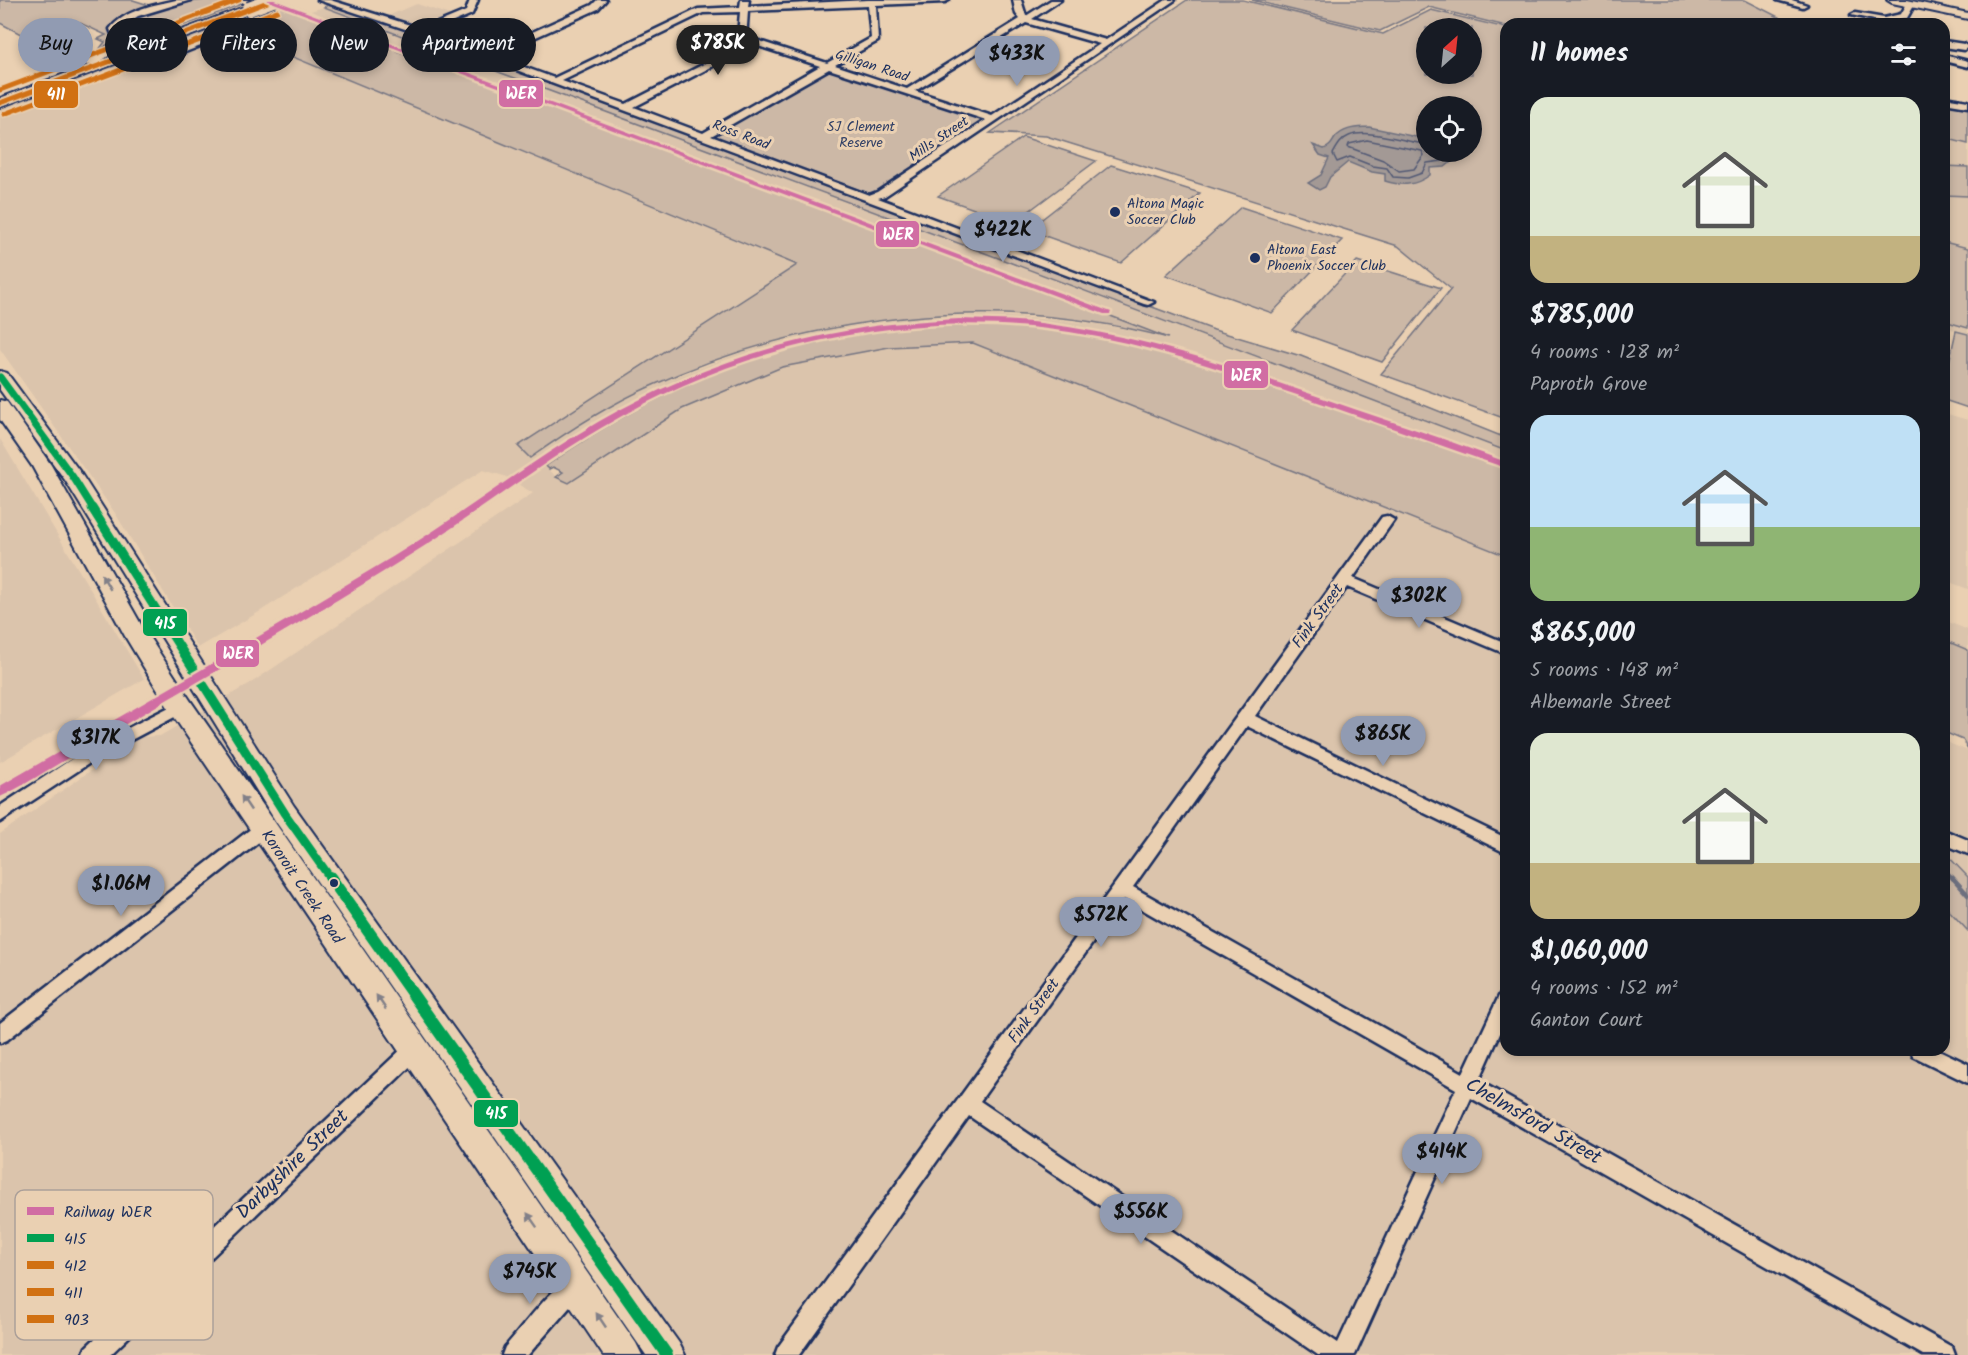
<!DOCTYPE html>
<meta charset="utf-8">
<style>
:root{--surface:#171b24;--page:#20242c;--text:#f1f3f6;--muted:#9ea1a6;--accent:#919bb2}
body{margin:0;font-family:Kalam,sans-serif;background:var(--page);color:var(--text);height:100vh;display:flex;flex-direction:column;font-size:22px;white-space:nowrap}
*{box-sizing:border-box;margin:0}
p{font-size:20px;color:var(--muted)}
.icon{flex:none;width:33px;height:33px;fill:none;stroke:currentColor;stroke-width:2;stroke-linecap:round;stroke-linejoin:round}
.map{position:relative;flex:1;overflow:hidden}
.sheet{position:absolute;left:1500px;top:18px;width:450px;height:1038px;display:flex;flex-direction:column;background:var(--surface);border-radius:18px;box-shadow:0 3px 9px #0003}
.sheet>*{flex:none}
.banner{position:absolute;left:18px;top:18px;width:570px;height:54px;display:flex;gap:12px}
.needle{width:39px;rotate:27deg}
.controls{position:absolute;left:1416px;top:18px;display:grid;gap:12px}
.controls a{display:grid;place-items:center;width:66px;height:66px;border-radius:50%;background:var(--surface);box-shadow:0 3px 9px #0003;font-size:30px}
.price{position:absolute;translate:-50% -51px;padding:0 14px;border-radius:21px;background:var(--accent);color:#111;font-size:20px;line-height:39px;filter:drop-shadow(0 2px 3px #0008)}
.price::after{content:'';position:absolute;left:50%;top:36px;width:18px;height:14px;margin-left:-9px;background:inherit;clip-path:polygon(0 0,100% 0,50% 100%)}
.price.active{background:#222;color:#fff}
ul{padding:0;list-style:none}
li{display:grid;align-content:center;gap:12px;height:318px;padding:0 30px}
li span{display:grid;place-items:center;height:186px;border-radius:18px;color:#555}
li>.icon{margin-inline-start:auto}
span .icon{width:108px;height:108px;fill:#fffc;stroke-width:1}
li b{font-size:26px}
h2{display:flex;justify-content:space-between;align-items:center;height:72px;padding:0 30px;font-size:26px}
.chip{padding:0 21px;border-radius:27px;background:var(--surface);box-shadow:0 3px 9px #0003;font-size:21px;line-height:54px}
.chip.active{background:var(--accent);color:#111}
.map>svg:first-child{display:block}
</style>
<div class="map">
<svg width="1968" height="1355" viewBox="0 0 1968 1355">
<rect width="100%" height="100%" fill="#ead0b2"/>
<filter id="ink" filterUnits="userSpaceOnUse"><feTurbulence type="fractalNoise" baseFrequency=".0167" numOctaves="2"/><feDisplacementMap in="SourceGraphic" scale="12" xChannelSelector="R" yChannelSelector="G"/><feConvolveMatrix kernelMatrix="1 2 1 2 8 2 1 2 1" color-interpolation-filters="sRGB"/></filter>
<g filter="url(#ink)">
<path fill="#dbc4ac" d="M417,4L462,19L433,31L390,15Z
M324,7L1001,259L1506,451V468L1206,363L1113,338L1058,329L966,323L874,331L814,342L756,357L700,378L641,406L594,433L546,466L556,477L569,483L682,409L782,367L889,347L973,343L1506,556V1050H1944V741L1968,751V1355H0V834L139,737L160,736L254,681L533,493L504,476L483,470L259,612L198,648L115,513L0,349V108L119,64L135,71L235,33L797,265L518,446L530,458L595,415L651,386L751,349L826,330L912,318L994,315L1092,323L1159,335L870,224L298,15Z
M1944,139L1968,144V334L1944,327Z
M1944,413L1968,420V589L1944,580Z
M0,439L144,679L0,762Z
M1944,620L1968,630V650L1944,640Z"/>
<path fill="#ccb8a6" stroke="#747482" stroke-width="1.5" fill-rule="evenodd" d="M0,0H133L152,6L112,25L110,30L115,43L100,54L77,62L97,52L105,42L98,39L106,35L78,22L30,39L0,23Z
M206,0L244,3C219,12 143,46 121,32L123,24C147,10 177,3 206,0Z
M1187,0H1243L1383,34L1431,10L1506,28V419L1381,374L1451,289L1398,246L1046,136L990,133ZM1426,28H1472V74H1426ZM1426,106H1472V152H1426Z
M1252,0H1745L1792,24L1506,26L1429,7L1380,31Z
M272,3L366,40L870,224L1168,338C999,292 809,314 651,386C608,405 568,431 530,458L518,446L797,265L235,33L270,18L274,12L266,6Z
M328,5L401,27L1214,330L1301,356L1506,438V451L1001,259L324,7Z
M249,11H262L261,14L256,19L166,54L155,56L148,53L151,50Z
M829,70L983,120L871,194L712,136Z
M1944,101L1968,107V144L1944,138Z
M1023,137L1096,161L1013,223L938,196Z
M1111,165L1200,193L1121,263L1028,230Z
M1944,166L1968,167V196L1944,195Z
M1241,207L1342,240L1272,313L1166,275Z
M1944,242L1968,248V328L1944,321Z
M1357,261L1441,288L1382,362L1292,330Z
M966,323L1073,331L1161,349L1232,371L1506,468V556L973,343L889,347L782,367L682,409L569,483L556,477L563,472L553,467L549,469L546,466C681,371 801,332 966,323Z
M1956,331L1968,334V408L1944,400V385Z
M1944,640L1968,650V749L1963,740L1944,732Z
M1944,852L1968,877V931L1944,905Z"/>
<path fill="#a39995" stroke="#6d6f7f" stroke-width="1.5" d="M1369,127L1426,139V152H1453L1456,158L1445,167L1430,168V175C1415,186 1402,186 1385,181V174L1372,172L1348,162L1330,177L1325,187L1319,190L1308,183L1321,175L1329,158L1320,155L1313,145L1324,149C1331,146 1331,144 1335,138C1344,127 1357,128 1369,127Z"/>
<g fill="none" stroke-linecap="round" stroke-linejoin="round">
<path stroke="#515974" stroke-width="1.5" d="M1367,140L1422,151L1424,155L1414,169L1399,171L1383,160L1348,147L1349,144Z
M1426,144C1406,142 1367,128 1349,136C1341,139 1337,147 1333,154L1337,162L1350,157L1373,166L1387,168L1393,177L1408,178L1422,173L1427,163L1442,161L1448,152"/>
<path stroke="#6d6f7f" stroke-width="4" d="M1944,869L1953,879"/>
<path stroke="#6d6f7f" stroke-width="4.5" d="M1952,877L1968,895"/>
<defs>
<path id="minor" d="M176,0H191L138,16L118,29L120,33L131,35L172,30L176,32L175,34L131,41L122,39L123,43C114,53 99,65 86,65V61L115,42L110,29C124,10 154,5 176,0Z
M239,0H249L269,10V15L252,26L152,65L145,63L246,22L261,14Z
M318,0H330L423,29L466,11L470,0H478L472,14L430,32L486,53L592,5L597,0H606L598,9L494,56L554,78L698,9L740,7L741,0H749L748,6L868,0H949L945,2L876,5L878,41L835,65L907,89L1020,19L1016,14L1013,0H1021L1026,16L1051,0H1061L1032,19L1106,40L1166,0H1175L885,196L878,198L1154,302L1148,305L1144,304L420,34ZM868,6L871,38L827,63L759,41L746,40L748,11ZM740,12L737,47L626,104L562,81L703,13ZM1026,23L1100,44L992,116L915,91ZM745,45H755L820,66L703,133L634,107L744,50ZM829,69L986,120L877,192L869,195L711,136Z
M1777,0H1792L1807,5L1803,7Z
M1908,2L1915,4L1907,18H1904L1884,22L1851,15L1855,13L1884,18L1901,14Z
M1944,41L1964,44L1968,47L1964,50L1944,47Z
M1944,55L1968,61V67L1944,61Z
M1944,97L1968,101V107L1944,103Z
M1387,516L1394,520L1353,578L1506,643V654L1347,587L1255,716L1506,838V853L1247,726L1133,887L1463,1073L1500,994L1506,992V1020L1479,1081L1952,1347L1955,1355H1923L1471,1098L1355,1355H1318L969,1116L799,1355H775L778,1347L1382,517ZM1124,899L1456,1089L1338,1343L980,1101Z
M181,701L186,703L189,707L186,711L99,757L0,822V806L87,749Z
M263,822L269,824L271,829L269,834L7,1040L0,1043V1023L257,824Z
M1944,830L1968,840V854L1944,844Z
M414,1041L421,1044L423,1050L421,1056L110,1355H83L86,1347L407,1044Z
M1911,1050H1939L1968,1064V1083L1913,1056Z
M577,1275L585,1278L588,1286L585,1294L569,1308L528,1355H502L505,1347C524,1326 551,1286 577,1275Z"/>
<path id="tertiary" d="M1887,0H1907L1968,13V19L1892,3Z"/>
<path id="primary" d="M249,5L255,9L254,12L0,107V98Z
M0,371L7,373L80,472L294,806L679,1343L685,1355H646L276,822L65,480L0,390Z
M0,400L7,402L51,465L142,626L190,700L636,1343L642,1355H603L172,714L126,638L32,466L0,420Z"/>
</defs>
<use href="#minor" stroke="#1b2f5e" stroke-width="5"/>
<use href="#tertiary" stroke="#1b2f5e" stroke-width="4"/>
<use href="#primary" stroke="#1b2f5e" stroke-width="4"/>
<use href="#minor" fill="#ead0b2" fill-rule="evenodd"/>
<use href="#tertiary" fill="#ead0b2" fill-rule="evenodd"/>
<use href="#primary" fill="#ead0b2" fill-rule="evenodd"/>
<defs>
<path id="primary-bridge" d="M249,9L273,0"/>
</defs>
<use href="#primary-bridge" stroke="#1b2f5e" stroke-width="17" stroke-linecap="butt"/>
<use href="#primary-bridge" stroke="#ead0b2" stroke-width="14"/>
<defs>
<path id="bus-1-far2" d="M0,377L73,477L93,509"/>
<path id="bus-1-far1" d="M92,508L285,814L331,879"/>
<path id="bus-1" d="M330,877L667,1355"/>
<path id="bus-2" d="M0,103L273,0"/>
<path id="bus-3" d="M4,114L277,11"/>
<path id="bus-4" d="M0,90L239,0"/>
</defs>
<use href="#bus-1-far2" stroke="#ead0b2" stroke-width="10"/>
<use href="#bus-1-far1" stroke="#ead0b2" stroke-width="14"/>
<use href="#bus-1" stroke="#ead0b2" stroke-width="16"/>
<use href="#bus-2" stroke="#ead0b2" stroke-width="8"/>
<use href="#bus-3" stroke="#ead0b2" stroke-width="8"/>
<use href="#bus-4" stroke="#ead0b2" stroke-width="8"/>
<use href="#bus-1-far2" stroke="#01a052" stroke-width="7"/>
<use href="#bus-1-far1" stroke="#01a052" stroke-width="9"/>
<use href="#bus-1" stroke="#01a052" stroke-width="12"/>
<use href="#bus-2" stroke="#d17113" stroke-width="5"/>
<use href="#bus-3" stroke="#d17113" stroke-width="5"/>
<use href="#bus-4" stroke="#d17113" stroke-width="5"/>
<defs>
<path id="rail-1" d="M266,0H274L1111,312L1110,314H1104Z
M959,319C991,320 1023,320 1054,325C1151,338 1243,370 1334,402C1392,422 1449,440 1506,462V468C1430,442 1355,414 1279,389C1206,364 1132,340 1055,330C898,309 735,347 601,428C541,463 487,506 429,543C340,600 249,652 158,705C125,725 91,744 58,764C39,775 20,788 0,797V786C132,710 263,635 394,556C463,514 527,463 598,422C676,377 762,345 851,330C887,323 923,321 959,319Z"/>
</defs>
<use href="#rail-1" stroke="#ead0b2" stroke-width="5"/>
<use href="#rail-1" fill="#d16da3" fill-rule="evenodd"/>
</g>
<defs><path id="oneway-solid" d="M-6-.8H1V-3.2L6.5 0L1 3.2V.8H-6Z" transform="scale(1.5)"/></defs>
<g fill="#828088">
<use href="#oneway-solid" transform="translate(106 582) rotate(-120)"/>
<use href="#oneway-solid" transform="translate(246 803) rotate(-124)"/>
<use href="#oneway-solid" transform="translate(381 1002) rotate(-124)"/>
<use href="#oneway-solid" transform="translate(532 1220) rotate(-125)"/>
<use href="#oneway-solid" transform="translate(601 1320) rotate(-124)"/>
</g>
</g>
<g fill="#1b2f5e" stroke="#ead0b2" stroke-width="2">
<circle cx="1115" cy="212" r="6"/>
<circle cx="1255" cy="258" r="6"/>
<circle cx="334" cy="883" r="5"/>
</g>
<g text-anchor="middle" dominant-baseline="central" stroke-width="6" stroke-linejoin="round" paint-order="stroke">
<g font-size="14" fill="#1b2f5e" stroke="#ead0b2">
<text transform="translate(872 66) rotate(18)">Gilligan Road</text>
<text transform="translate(741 135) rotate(21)">Ross Road</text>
<text transform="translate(939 139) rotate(-34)">Mills Street</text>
</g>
<g font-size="14" fill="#2d3d65" stroke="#ead0b2">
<text x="861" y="127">SJ Clement<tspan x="861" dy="16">Reserve</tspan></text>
</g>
<g font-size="14" fill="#1b2f5e" stroke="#ead0b2" text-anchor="start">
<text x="1127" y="204">Altona Magic<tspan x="1127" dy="16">Soccer Club</tspan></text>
<text x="1267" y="250">Altona East<tspan x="1267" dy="16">Phoenix Soccer Club</tspan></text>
</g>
<g font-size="16" fill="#1b2f5e" stroke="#ead0b2">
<text transform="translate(1318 616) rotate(-54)">Fink Street</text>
<text transform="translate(302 887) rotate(56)">Kororoit Creek Road</text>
<text transform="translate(1034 1011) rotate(-54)">Fink Street</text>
</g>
<g font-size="20" fill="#1b2f5e" stroke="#ead0b2">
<text transform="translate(1533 1122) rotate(30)">Chelmsford Street</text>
<text transform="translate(293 1165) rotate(-44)">Darbyshire Street</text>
</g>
</g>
<rect x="15" y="1190" width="198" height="150" rx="9" fill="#ead0b2" stroke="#aca099" stroke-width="1.5"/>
<rect x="27" y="1207" width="27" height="8" fill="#d16da3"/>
<rect x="27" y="1234" width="27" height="8" fill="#01a052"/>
<rect x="27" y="1261" width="27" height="8" fill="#d17113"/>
<rect x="27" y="1288" width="27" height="8" fill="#d17113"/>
<rect x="27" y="1315" width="27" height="8" fill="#d17113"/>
<g font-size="16" fill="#1b2f5e">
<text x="64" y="1217">Railway WER</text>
<text x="64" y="1244">415</text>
<text x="64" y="1271">412</text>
<text x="64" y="1298">411</text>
<text x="64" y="1325">903</text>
</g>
<g stroke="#ead0b2" stroke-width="2">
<rect x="498" y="79" width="46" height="29" rx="6" fill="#d16da3"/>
<rect x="33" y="80" width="46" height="29" rx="6" fill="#d17113"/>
<rect x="875" y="220" width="45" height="28" rx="6" fill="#d16da3"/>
<rect x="1223" y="360" width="46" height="29" rx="6" fill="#d16da3"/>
<rect x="142" y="608" width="46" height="29" rx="6" fill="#01a052"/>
<rect x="215" y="639" width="45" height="29" rx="6" fill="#d16da3"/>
<rect x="473" y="1099" width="46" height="29" rx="6" fill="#01a052"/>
</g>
<g font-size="16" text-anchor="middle" font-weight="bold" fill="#fff">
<text x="521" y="99">WER</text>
<text x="56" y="100">411</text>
<text x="898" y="240">WER</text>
<text x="1246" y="381">WER</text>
<text x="165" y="629">415</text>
<text x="238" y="659">WER</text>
<text x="496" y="1119">415</text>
</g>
</svg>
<div class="controls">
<a><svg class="needle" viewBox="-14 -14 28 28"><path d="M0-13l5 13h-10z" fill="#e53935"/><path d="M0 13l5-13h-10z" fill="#9ea1a6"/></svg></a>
<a><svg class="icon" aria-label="locate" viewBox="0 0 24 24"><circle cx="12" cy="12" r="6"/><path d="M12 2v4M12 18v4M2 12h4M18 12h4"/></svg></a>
</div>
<b class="price active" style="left:718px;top:76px">$785K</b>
<b class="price" style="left:1017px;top:87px">$433K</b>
<b class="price" style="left:1003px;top:263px">$422K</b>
<b class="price" style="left:1419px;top:629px">$302K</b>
<b class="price" style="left:1383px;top:767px">$865K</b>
<b class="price" style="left:96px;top:771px">$317K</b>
<b class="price" style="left:121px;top:917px">$1.06M</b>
<b class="price" style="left:1101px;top:948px">$572K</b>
<b class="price" style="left:1442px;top:1185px">$414K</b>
<b class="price" style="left:1141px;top:1245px">$556K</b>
<b class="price" style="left:530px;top:1305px">$745K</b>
<div class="banner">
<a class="chip active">Buy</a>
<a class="chip">Rent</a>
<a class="chip">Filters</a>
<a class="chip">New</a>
<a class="chip">Apartment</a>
</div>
<section class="sheet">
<h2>11 homes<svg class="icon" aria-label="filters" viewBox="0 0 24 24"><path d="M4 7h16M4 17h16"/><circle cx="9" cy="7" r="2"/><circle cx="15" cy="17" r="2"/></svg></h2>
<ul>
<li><span style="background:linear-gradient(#dfe7d0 75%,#c2b280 0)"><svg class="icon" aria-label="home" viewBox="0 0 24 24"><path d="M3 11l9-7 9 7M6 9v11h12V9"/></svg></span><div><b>$785,000</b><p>4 rooms · 128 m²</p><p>Paproth Grove</p></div></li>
<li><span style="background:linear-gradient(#bfe0f5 60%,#8fb573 0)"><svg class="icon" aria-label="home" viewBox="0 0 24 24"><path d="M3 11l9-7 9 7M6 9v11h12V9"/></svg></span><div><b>$865,000</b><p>5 rooms · 148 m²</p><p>Albemarle Street</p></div></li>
<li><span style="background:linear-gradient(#dfe7d0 70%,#c2b280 0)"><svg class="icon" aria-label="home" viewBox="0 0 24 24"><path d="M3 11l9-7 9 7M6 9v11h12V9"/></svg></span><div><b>$1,060,000</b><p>4 rooms · 152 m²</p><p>Ganton Court</p></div></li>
</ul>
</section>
</div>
